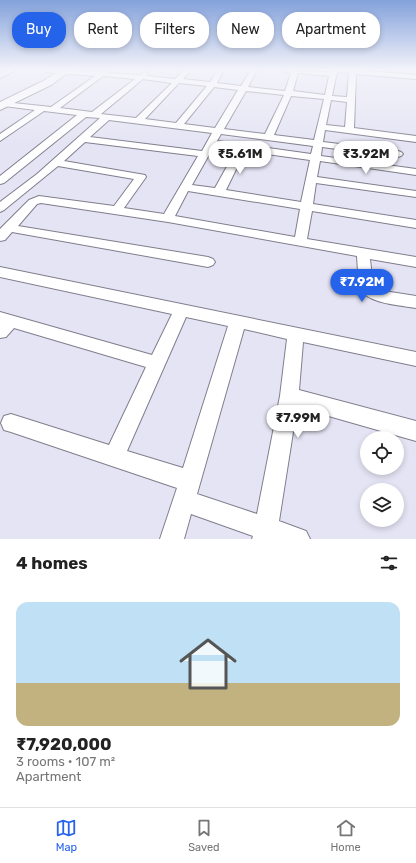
<!DOCTYPE html>
<meta charset="utf-8">
<style>
:root{--surface:#fff;--page:#f2f2f2;--text:#222;--muted:#767676;--line:#e0e0e0;--accent:#2563eb}
body{margin:0;font-family:Rubik,sans-serif;background:var(--page);color:var(--text);height:100vh;display:flex;flex-direction:column;font-size:15px;white-space:nowrap}
*{box-sizing:border-box;margin:0}
p{font-size:13px;color:var(--muted)}
.icon{flex:none;width:22px;height:22px;fill:none;stroke:currentColor;stroke-width:2;stroke-linecap:round;stroke-linejoin:round}
.map{position:relative;height:539px;overflow:hidden}
.details{display:flex;flex-direction:column;background:var(--surface);flex:1}
.details>*{flex:none}
.hud{position:absolute;left:12px;top:12px;width:392px;height:36px;display:flex;gap:8px}
.tools{position:absolute;left:360px;top:431px;display:grid;gap:8px}
.tools a{display:grid;place-items:center;width:44px;height:44px;border-radius:50%;background:var(--surface);box-shadow:0 2px 6px #0003;font-size:20px}
.price{position:absolute;translate:-50% -34px;padding:0 9px;border-radius:14px;background:#fff;color:#222;font-size:13px;line-height:26px;filter:drop-shadow(0 1px 2px #0008)}
.price::after{content:'';position:absolute;left:50%;top:24px;width:12px;height:9px;margin-left:-6px;background:inherit;clip-path:polygon(0 0,100% 0,50% 100%)}
.price.selected{background:var(--accent);color:#fff}
ul{padding:0;list-style:none}
li{display:grid;align-content:center;gap:8px;height:212px;padding:0 16px}
li span{display:grid;place-items:center;height:124px;border-radius:12px;color:#555}
li>.icon{margin-inline-start:auto}
span .icon{width:72px;height:72px;fill:#fffc;stroke-width:1}
li b{font-size:17px}
h2{display:flex;justify-content:space-between;align-items:center;height:48px;padding:0 16px;font-size:17px}
.tag{padding:0 14px;border-radius:16px;background:var(--surface);box-shadow:0 2px 6px #0003;font-size:14px;line-height:36px}
.tag.selected{background:var(--accent);color:#fff}
.tabs{display:flex;justify-content:space-around;align-items:center;height:56px;border-top:1px solid var(--line);background:var(--surface);font-size:11px;color:var(--muted)}
.tabs a{display:grid;justify-items:center;gap:2px}
.tabs .selected{color:var(--accent)}
.map>svg:first-child{display:block}
</style>
<div class="map">
<svg width="416" height="539" viewBox="0 0 416 539">
<rect width="100%" height="100%" fill="#e5e4f4"/>
<g fill="none" stroke-linecap="round" stroke-linejoin="round">
<defs>
<path id="street" d="M8,70H16L0,78V73Z
M41,70H66L100,72L105,70L108,73L140,75L145,72L148,74L147,76L175,79L185,70H191L183,79L210,82L218,70H224L217,83L241,86L251,70H257L248,87L285,91L291,73L281,71L280,70L330,72L331,70H356L416,75V79L356,74L354,128L416,136V142L325,130L323,142L398,151L401,152L403,154L401,156L398,157L322,147L321,156L416,169V175L320,161L317,177L416,191V197L316,183L313,204L416,220V228L312,211L307,239L416,257V267L370,259L373,286L384,291L416,296V308C400,305 368,304 359,288L357,256L168,222L41,203L37,204L18,226L208,257L213,259L215,262L213,265L208,267L12,232L5,240L0,241V229L29,200L39,196L114,206L134,179L58,166L4,210L0,212V202L37,174L100,118L86,117L4,183L0,184V176L77,115L44,111L0,141V134L35,110L4,106V102L51,107L95,76L44,72ZM337,72L349,73L347,97L332,96ZM298,73L329,76L325,95L293,91ZM103,76L135,79L92,112L60,108ZM143,79L172,83L136,118L101,114ZM179,83L207,86L176,123L145,119ZM214,87L238,90L215,128L184,124ZM246,91L284,95L265,134L224,129ZM291,96L324,99L314,140L274,135ZM331,100L347,102L345,127L326,125ZM109,120L212,133L202,151L90,137ZM221,134L313,146L311,154L217,141ZM85,142L198,156L164,214L124,208L146,177L145,175L64,161ZM214,146L236,150L215,188L192,185ZM245,151L310,160L301,202L226,190ZM188,191L300,209L295,237L175,216Z
M0,267L416,352V366L303,342L299,390L416,421V441L297,407L279,521L306,531L310,539H252L253,536L191,514L184,539H160L177,488L11,432L4,430L1,423L4,416L11,414L109,445L146,367L14,328L6,337L0,338V312L152,355L172,314L0,277ZM186,317L228,326L183,468L127,451ZM244,329L287,339L280,396L257,514L197,494Z"/>
<path id="secondary" d="M61,70H72L51,85L0,110V102L43,81Z"/>
</defs>
<use href="#street" stroke="#807e8d" stroke-width="2"/>
<use href="#secondary" stroke="#807e8d" stroke-width="2"/>
<use href="#street" fill="#fff" fill-rule="evenodd"/>
<use href="#secondary" fill="#fff" fill-rule="evenodd"/>
</g>
<linearGradient id="sky" x2="0" y2="1"><stop stop-color="#83a1db"/><stop offset="0.48" stop-color="#f3f3fa"/><stop offset="1" stop-color="#f3f3fa" stop-opacity="0"/></linearGradient>
<rect width="416" height="145" fill="url(#sky)"/>
</svg>
<div class="tools">
<a><svg class="icon" aria-label="locate" viewBox="0 0 24 24"><circle cx="12" cy="12" r="6"/><path d="M12 2v4M12 18v4M2 12h4M18 12h4"/></svg></a>
<a><svg class="icon" aria-label="layers" viewBox="0 0 24 24"><path d="M12 4l9 5-9 5-9-5zM3 14l9 5 9-5"/></svg></a>
</div>
<b class="price" style="left:240px;top:175px">₹5.61M</b>
<b class="price" style="left:366px;top:175px">₹3.92M</b>
<b class="price selected" style="left:362px;top:303px">₹7.92M</b>
<b class="price" style="left:298px;top:439px">₹7.99M</b>
<div class="hud">
<a class="tag selected">Buy</a>
<a class="tag">Rent</a>
<a class="tag">Filters</a>
<a class="tag">New</a>
<a class="tag">Apartment</a>
</div>
</div>
<section class="details">
<h2>4 homes<svg class="icon" aria-label="filters" viewBox="0 0 24 24"><path d="M4 7h16M4 17h16"/><circle cx="9" cy="7" r="2"/><circle cx="15" cy="17" r="2"/></svg></h2>
<ul>
<li><span style="background:linear-gradient(#bfe0f5 65%,#c2b280 0)"><svg class="icon" aria-label="home" viewBox="0 0 24 24"><path d="M3 11l9-7 9 7M6 9v11h12V9"/></svg></span><div><b>₹7,920,000</b><p>3 rooms · 107 m²</p><p>Apartment</p></div></li>
</ul>
</section>
<nav class="tabs">
<a class="selected"><svg class="icon" aria-label="map" viewBox="0 0 24 24"><path d="M3 6l6-2 6 2 6-2v14l-6 2-6-2-6 2zM9 4v14M15 6v14"/></svg>Map</a>
<a><svg class="icon" aria-label="saved" viewBox="0 0 24 24"><path d="M7 4h10v16l-5-4-5 4z"/></svg>Saved</a>
<a><svg class="icon" aria-label="home" viewBox="0 0 24 24"><path d="M3 11l9-7 9 7M6 9v11h12V9"/></svg>Home</a>
</nav>
